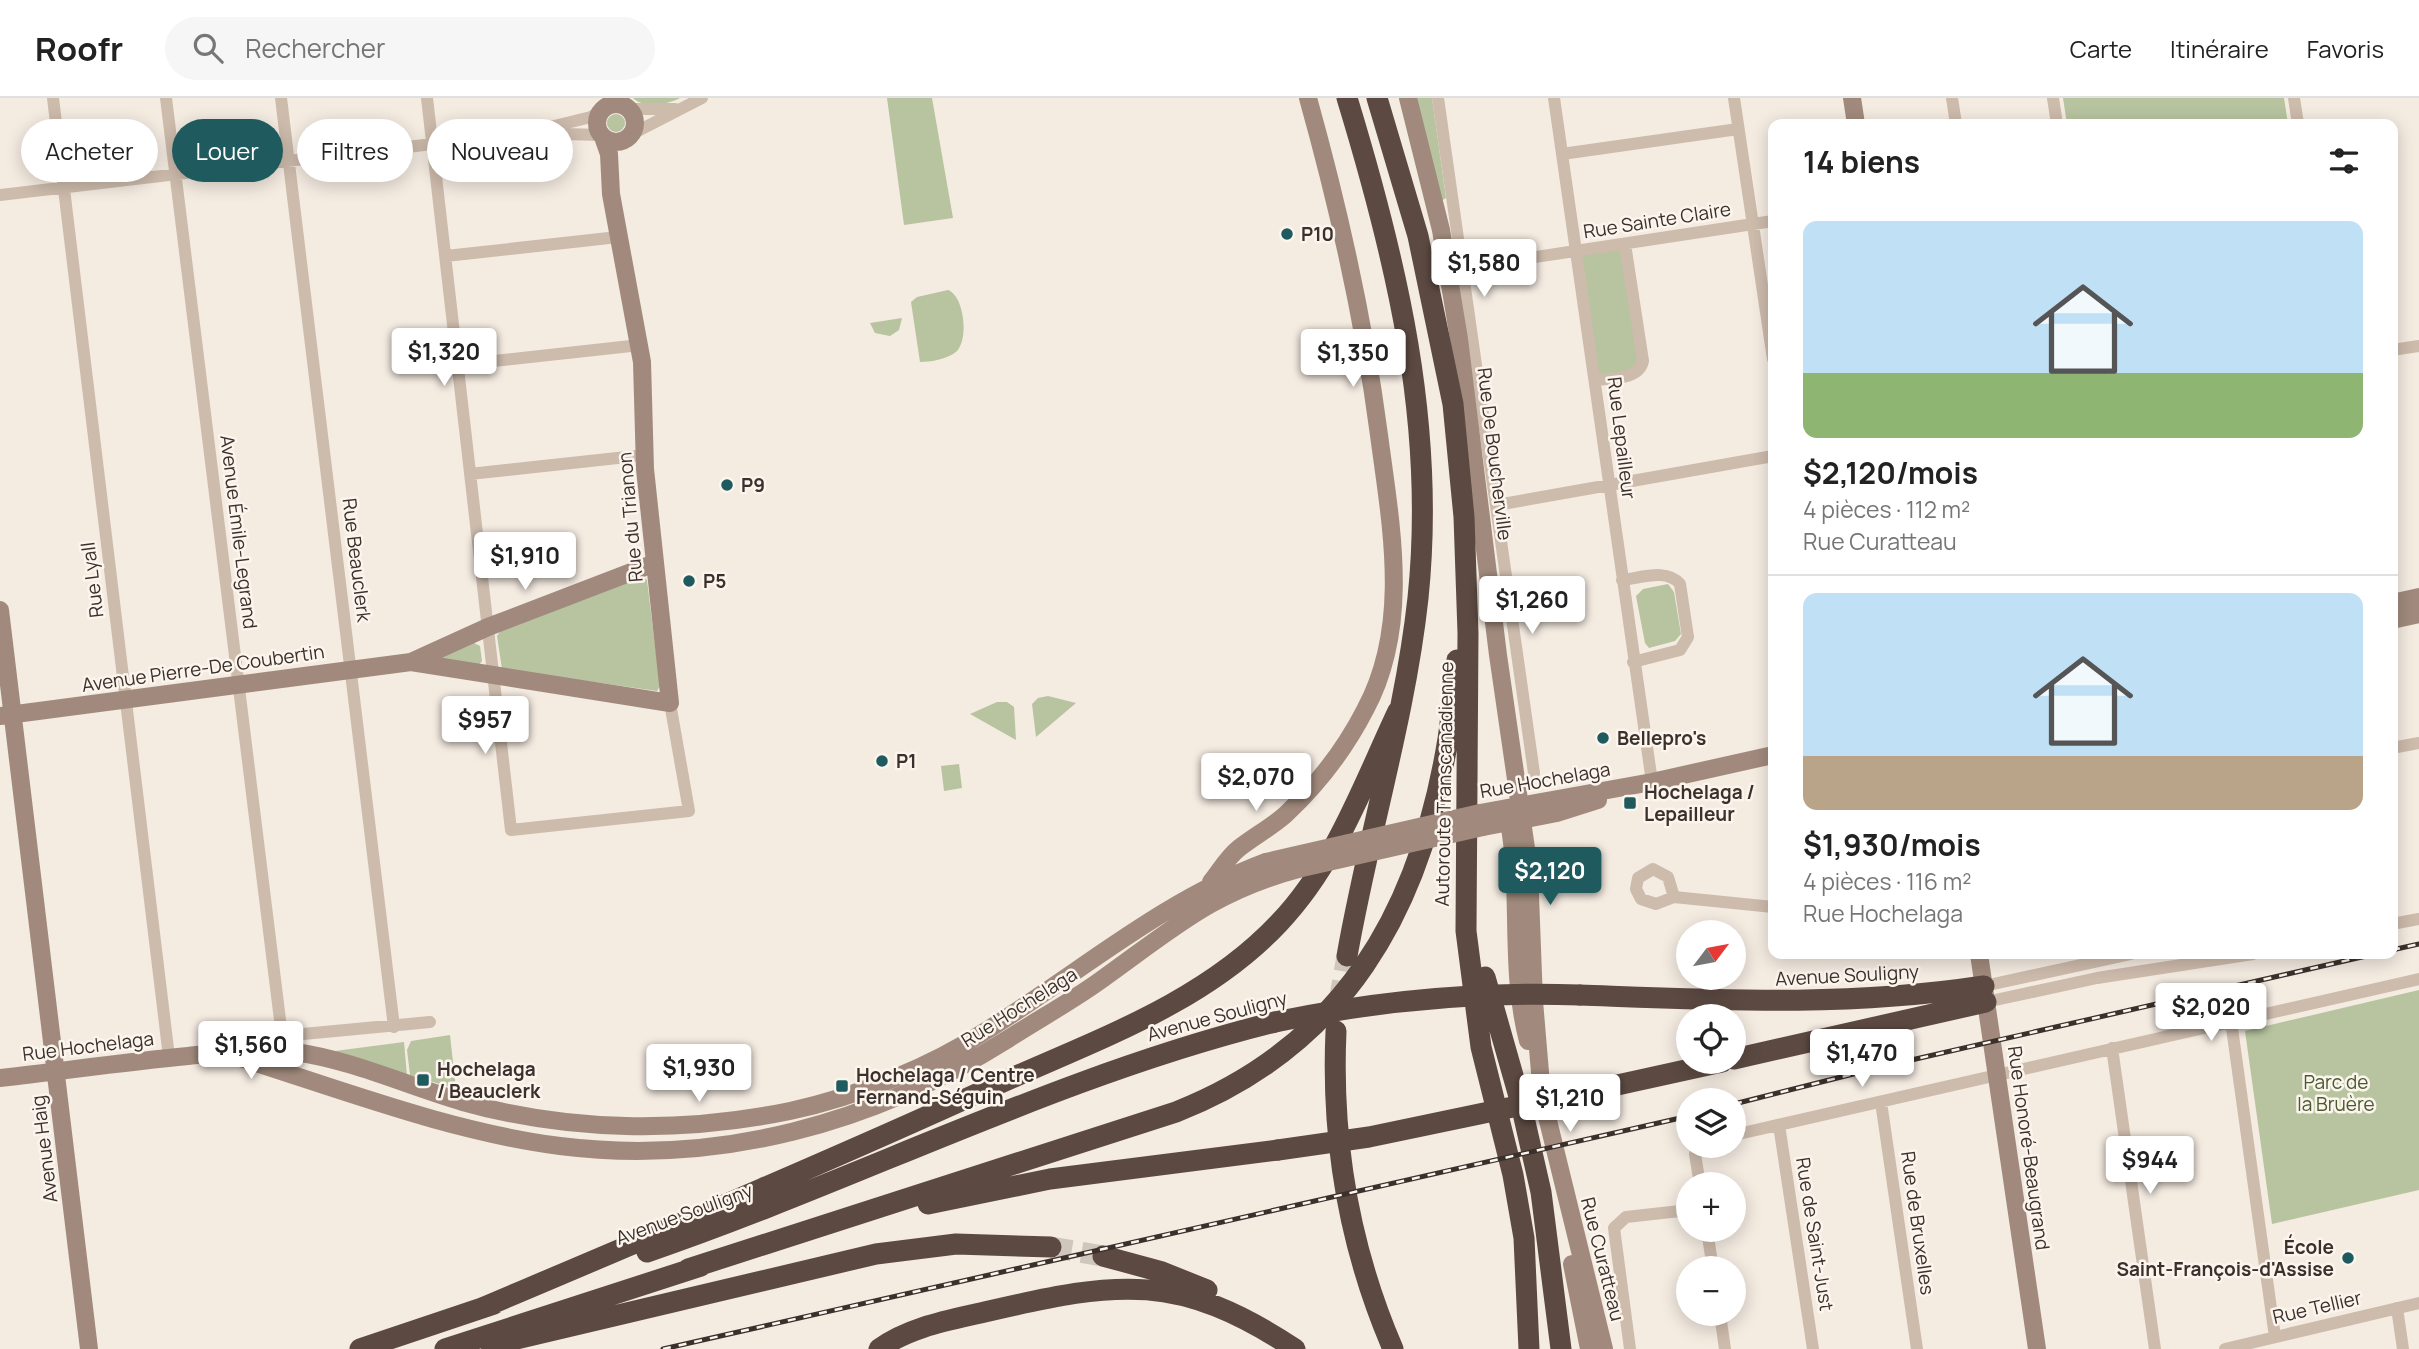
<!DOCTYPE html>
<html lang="fr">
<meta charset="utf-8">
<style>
:root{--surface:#fff;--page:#f6f6f6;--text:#222;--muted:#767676;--line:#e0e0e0;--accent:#1f5a5e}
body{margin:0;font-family:Manrope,sans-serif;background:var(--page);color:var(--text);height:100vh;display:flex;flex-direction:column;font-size:26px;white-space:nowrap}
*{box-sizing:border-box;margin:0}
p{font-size:23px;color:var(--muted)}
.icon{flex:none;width:38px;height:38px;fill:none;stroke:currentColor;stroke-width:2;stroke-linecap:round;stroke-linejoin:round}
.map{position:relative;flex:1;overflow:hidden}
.side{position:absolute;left:1768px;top:21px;width:630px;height:840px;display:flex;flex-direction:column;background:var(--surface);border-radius:14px;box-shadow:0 4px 18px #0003}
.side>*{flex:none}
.hud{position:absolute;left:21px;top:21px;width:665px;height:63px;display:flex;gap:14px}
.needle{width:46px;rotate:58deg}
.tools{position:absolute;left:1676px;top:822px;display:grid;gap:14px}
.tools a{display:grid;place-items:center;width:70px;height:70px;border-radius:50%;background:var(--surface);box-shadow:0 4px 18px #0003;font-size:35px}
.price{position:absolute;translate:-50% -60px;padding:0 16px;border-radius:7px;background:#fff;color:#222;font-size:23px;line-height:46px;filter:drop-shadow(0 2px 4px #0008)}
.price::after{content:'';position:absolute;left:50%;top:42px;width:21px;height:16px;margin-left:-10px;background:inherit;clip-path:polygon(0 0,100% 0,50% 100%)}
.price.on{background:var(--accent);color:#fff}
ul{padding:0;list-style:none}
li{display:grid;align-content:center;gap:14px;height:371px;padding:0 35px}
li+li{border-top:2px solid var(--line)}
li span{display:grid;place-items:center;height:217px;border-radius:14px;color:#555}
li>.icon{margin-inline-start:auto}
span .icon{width:126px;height:126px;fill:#fffc;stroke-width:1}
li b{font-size:30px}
h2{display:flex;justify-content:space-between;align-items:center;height:84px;padding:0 35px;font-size:30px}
.pill{padding:0 24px;border-radius:32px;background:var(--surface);box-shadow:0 4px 18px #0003;font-size:24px;line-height:63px}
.pill.on{background:var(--accent);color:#fff}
header{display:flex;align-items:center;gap:42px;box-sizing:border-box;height:98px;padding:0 35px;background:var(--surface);border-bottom:2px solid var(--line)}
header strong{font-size:33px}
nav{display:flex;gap:38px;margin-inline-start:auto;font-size:24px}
.search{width:490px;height:63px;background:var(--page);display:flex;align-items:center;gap:18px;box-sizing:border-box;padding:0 24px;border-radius:38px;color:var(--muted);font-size:26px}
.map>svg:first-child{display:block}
</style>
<header>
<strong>Roofr</strong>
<div class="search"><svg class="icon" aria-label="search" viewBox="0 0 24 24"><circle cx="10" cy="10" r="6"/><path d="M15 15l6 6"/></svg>Rechercher</div>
<nav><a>Carte</a><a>Itinéraire</a><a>Favoris</a></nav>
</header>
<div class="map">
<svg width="2419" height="1251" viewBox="0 0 2419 1251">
<rect width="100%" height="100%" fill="#f4ebe1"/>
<path fill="#b8c4a0" d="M633,0H680C666,7 645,11 633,0Z
M887,0H932L953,120L904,127Z
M1414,0H1432L1446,100L1441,103Z
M2063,0H2284L2288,26H2067Z
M607 25a9 9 0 1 1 18 0a9 9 0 1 1-18 0Z
M1625,146L1641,271L1595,282L1577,153Z
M948,192C964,198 969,240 957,253C949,261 930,264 920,264L911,204L917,199Z
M902,220L899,232L890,238L875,235L870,225Z
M642,478L647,482L660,588L657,593L502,571L497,538L501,532Z
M1668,486L1674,494L1681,536L1675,543L1649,550L1645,545L1636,498L1643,491Z
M472,544L480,548L482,563L479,567L426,562Z
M1048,598L1076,605L1036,639L1032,606L1038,600Z
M997,604H1007L1014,609L1016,642L970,616Z
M959,666L962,690L944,693L941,668Z
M2419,892V1092L2272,1126L2245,933Z
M450,937L456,991L410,977L407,952L411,943Z
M404,944L407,978L334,953H335Z"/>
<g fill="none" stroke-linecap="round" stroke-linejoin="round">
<path stroke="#cfc6bd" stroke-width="21" stroke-dasharray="21 10" stroke-linecap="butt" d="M1339,904L1347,858
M1051,1149L1103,1158"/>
<path stroke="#cdbbac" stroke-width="12" d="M53,0L169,959
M166,0L282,938
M281,0L394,929
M427,0L511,732L689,713L670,605
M1438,0L1534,675
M1554,0L1652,684
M1734,0L1773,261
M1952,0L1956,26
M2053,0L2057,26
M2294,0L2298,26
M630,11H675
M542,31L591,19L601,13
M632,36L702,0
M1562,56L1738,31
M0,97L526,35L601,37
M446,158L618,139
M1463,170L1773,123
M2392,252L2419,248
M458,267L640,247
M1595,282C1612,280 1639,282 1643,263L1625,146
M470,376L645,357
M1497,407L1773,358
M1622,482C1641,480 1667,470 1680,486L1688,539L1680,552L1633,564
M2392,650L2419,645
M1653,771L1668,779L1674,799L1656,806L1641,801L1636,791L1638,780Z
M1674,799L1773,809
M2392,826L2419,821
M1984,888L2131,856
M1986,904L2097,880L2253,856
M2231,923L2275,1239
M247,948L282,938L430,924
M2112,950L2155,1251
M1881,1004L1917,1251
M1779,1027L1813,1251
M1734,1037L2419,881
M1697,1048L1695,1056L1700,1087
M1707,1132L1713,1171
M2397,1210L2403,1251
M1720,1216L1725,1251
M1630,1251L1614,1130L1626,1119L1689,1112
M2225,1251L2419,1205"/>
<path stroke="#a18a7d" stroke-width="18" d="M1408,0L1441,132L1459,241L1498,557L1529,771L1534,903L1542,998
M1852,0L1856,26
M597 25a19 19 0 1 1 38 0a19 19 0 1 1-38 0Z
M2392,505L2419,499
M0,512L89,1251
M2392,522L2419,516
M411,564L670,605L645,371L642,264L611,96L609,56L603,39
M0,618L411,564L488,529L655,465
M1521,707L1509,724C1522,796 1509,871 1528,943
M1480,715L1652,684L1773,657
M1483,729L1557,715L1598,702
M1211,784C1220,773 1227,760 1238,751C1253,739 1270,730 1285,717C1317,687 1345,651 1365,612C1411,527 1391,428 1379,337C1364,222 1339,111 1308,0
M1979,856L2037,1251
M231,957C337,990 450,1034 560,1048C719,1068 874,1025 1008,941C1039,921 1072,903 1101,882C1174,830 1213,793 1302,770
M0,980C62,973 125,964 188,958C223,954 259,949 295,954C352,962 408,988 463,1004C569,1034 683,1035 790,1013C859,998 930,969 989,931C1082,873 1162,803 1266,764
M1540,990L1604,1251
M1572,1166L1589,1251"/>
<path stroke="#5c4a42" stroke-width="21" d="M1377,0L1418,138L1453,306L1464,419L1468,535L1466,833L1481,949L1513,1077L1524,1140L1529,1251
M1347,858C1368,738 1405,620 1418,500C1436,327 1397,164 1347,0
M1485,879L1520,1002L1541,1094L1561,1251
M1580,897C1718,902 1845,909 1984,888
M1336,933C1331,1044 1349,1149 1393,1251
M1734,961L1986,904
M1590,993L1722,964
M928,1106L1050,1081L1278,1052
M647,1154C857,1082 1060,977 1275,924
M1103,1158L1162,1174L1207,1192
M688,1171L1176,1014C1344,948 1420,813 1448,641C1452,615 1453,588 1457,562
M482,1210C654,1137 825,1065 994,988C1093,943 1203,906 1279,825C1336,765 1363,687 1398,613
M491,1247L876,1156L956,1146L1051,1149
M360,1251L494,1206
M445,1251L701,1168
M879,1251C911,1228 951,1222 989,1213C1119,1183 1178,1174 1295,1251"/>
<defs>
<path id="rail" d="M2392,852L2419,846
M1734,1006L1885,968L2375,856
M663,1251L1689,1018"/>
</defs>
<use href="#rail" stroke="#3b302b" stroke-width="5"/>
<use href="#rail" stroke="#fbf5ee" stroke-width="2.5" stroke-dasharray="8" stroke-linecap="butt"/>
<path stroke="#a18a7d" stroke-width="18" d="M1266,764L1480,715
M1302,770L1483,729"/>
<path stroke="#5c4a42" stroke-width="21" d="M1275,924C1376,903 1477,893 1580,897
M1278,1052L1369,1039L1590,993"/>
</g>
<g fill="#1f5a5e" stroke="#fbf5ee" stroke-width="2.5">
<circle cx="1287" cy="136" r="7"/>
<circle cx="727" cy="387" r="7"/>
<circle cx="689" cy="483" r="7"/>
<circle cx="1603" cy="640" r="7"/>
<circle cx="882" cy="663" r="7"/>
<rect x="1623" y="698" width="14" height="14" rx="3.5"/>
<rect x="416" y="975" width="14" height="14" rx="3.5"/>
<rect x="835" y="981" width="14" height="14" rx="3.5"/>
<circle cx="2348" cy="1160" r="7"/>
</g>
<g text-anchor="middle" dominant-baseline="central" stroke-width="5" stroke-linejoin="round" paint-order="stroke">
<g font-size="19" fill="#3b302b" stroke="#fbf5ee">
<text transform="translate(1657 122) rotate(-9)">Rue Sainte Claire</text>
<text transform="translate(1622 340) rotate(83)">Rue Lepailleur</text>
<text transform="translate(1495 356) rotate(83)">Rue De Boucherville</text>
<text transform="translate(630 419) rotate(-95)">Rue du Trianon</text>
<text transform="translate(239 434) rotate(83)">Avenue Émile-Legrand</text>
<text transform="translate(357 462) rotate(83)">Rue Beauclerk</text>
<text transform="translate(92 482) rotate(-97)">Rue Lyall</text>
<text transform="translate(203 570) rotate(-8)">Avenue Pierre-De Coubertin</text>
<text transform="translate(1545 682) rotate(-10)">Rue Hochelaga</text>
<text transform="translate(1444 686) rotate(-89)">Autoroute Transcanadienne</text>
<text transform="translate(1847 877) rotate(-3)">Avenue Souligny</text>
<text transform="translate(1019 909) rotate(-32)">Rue Hochelaga</text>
<text transform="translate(1217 918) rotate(-15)">Avenue Souligny</text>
<text transform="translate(88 948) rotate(-7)">Rue Hochelaga</text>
<text transform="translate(2029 1050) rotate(82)">Rue Honoré-Beaugrand</text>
<text transform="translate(44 1051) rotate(-97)">Avenue Haig</text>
<text transform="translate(684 1116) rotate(-20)">Avenue Souligny</text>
<text transform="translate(1918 1125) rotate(82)">Rue de Bruxelles</text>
<text transform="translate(1815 1136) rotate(81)">Rue de Saint-Just</text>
<text transform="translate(1603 1161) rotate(76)">Rue Curatteau</text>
<text transform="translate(2317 1209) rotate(-13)">Rue Tellier</text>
</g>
<g font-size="19" font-weight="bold" fill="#3b302b" stroke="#fbf5ee" text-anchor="start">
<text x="1301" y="136">P10</text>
<text x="741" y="387">P9</text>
<text x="703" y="483">P5</text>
<text x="1617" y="640">Bellepro's</text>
<text x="896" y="663">P1</text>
<text x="1644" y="694">Hochelaga /<tspan x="1644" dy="22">Lepailleur</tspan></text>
<text x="437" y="971">Hochelaga<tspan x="437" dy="22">/ Beauclerk</tspan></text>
<text x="856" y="977">Hochelaga / Centre<tspan x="856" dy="22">Fernand-Séguin</tspan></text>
<text x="2334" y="1149" text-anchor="end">École<tspan x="2334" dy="22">Saint-François-d'Assise</tspan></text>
</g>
<g font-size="19" fill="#4a5a2e" stroke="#fbf5ee">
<text x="2336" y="984">Parc de<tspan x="2336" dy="22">la Bruère</tspan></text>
</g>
</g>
</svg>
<div class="tools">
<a><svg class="needle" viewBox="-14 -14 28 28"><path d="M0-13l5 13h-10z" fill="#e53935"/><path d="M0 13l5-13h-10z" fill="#767676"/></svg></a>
<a><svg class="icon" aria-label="locate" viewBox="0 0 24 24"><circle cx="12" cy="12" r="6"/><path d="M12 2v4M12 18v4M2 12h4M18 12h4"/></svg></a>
<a><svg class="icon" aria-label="layers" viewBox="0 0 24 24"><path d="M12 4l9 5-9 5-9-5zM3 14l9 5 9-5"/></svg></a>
<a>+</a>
<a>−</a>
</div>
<b class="price" style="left:1484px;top:201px">$1,580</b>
<b class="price" style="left:444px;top:290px">$1,320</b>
<b class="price" style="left:1353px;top:291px">$1,350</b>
<b class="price" style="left:525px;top:494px">$1,910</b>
<b class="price" style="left:1532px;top:538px">$1,260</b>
<b class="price" style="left:485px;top:658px">$957</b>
<b class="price" style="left:1256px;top:715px">$2,070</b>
<b class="price on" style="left:1550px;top:809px">$2,120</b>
<b class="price" style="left:2211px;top:945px">$2,020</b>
<b class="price" style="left:251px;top:983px">$1,560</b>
<b class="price" style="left:1862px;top:991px">$1,470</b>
<b class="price" style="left:699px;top:1006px">$1,930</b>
<b class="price" style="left:1570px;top:1036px">$1,210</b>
<b class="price" style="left:2150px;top:1098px">$944</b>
<div class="hud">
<a class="pill">Acheter</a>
<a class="pill on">Louer</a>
<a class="pill">Filtres</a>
<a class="pill">Nouveau</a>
</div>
<section class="side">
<h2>14 biens<svg class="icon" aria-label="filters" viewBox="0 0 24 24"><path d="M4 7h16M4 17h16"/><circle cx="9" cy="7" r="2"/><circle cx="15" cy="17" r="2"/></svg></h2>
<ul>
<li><span style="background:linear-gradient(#bfe0f5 70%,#8fb573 0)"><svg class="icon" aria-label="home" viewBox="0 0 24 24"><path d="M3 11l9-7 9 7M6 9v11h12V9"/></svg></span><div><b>$2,120/mois</b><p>4 pièces · 112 m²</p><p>Rue Curatteau</p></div></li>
<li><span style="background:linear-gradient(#bfe0f5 75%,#b9a48a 0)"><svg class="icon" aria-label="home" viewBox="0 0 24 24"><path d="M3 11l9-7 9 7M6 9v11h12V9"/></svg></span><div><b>$1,930/mois</b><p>4 pièces · 116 m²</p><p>Rue Hochelaga</p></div></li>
</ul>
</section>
</div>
